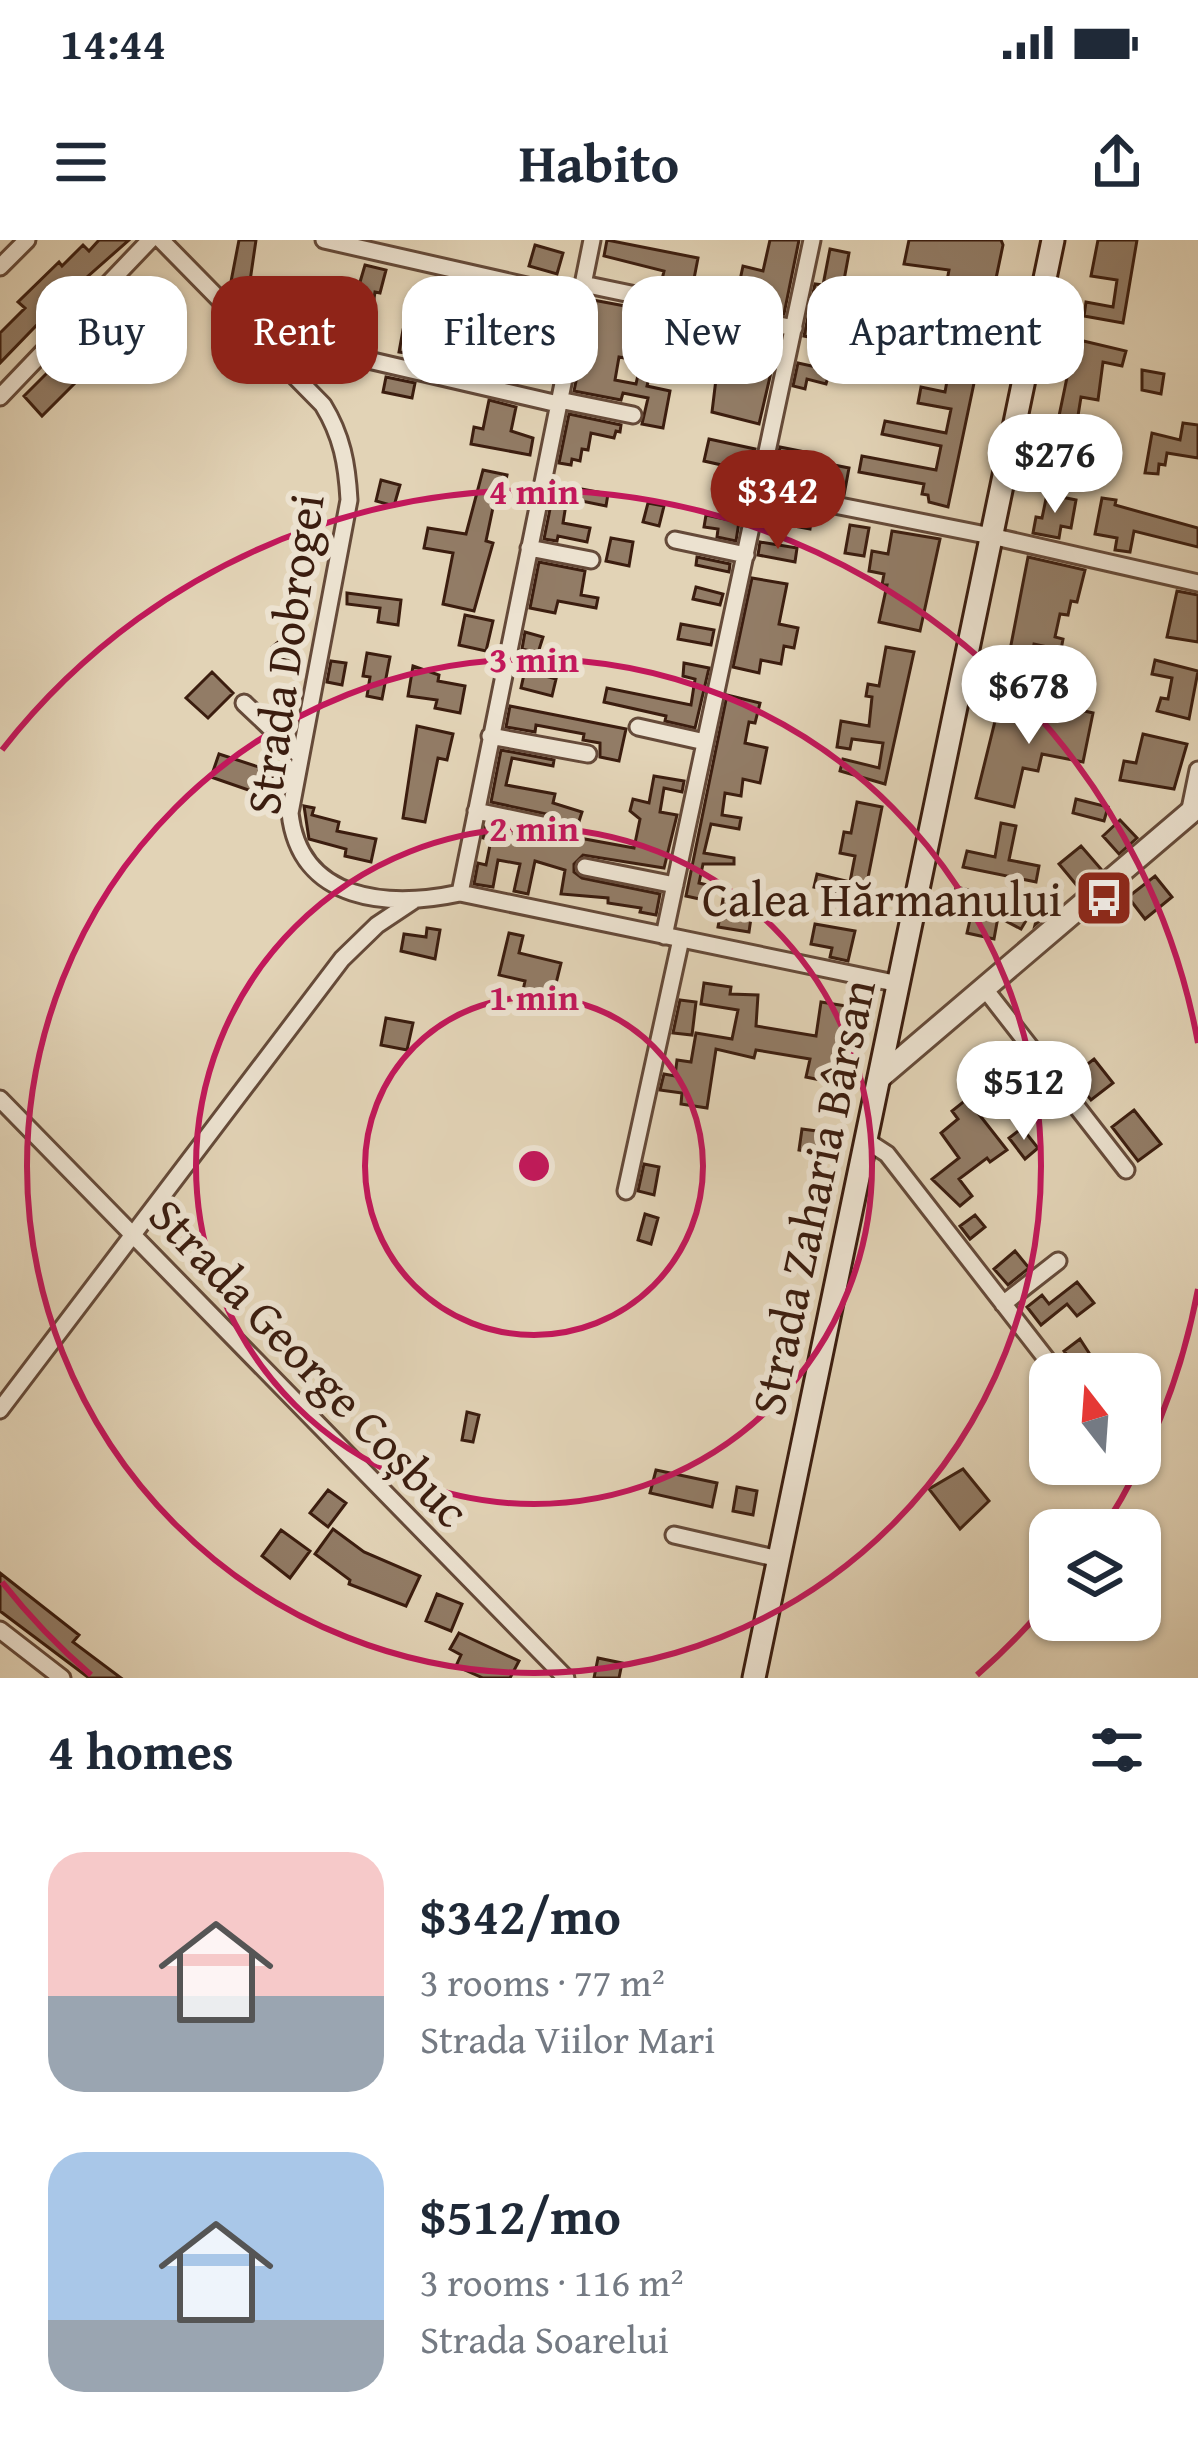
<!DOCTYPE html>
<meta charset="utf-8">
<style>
:root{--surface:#fff;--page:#f6f6f7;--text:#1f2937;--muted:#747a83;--accent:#8f2418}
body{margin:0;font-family:"Gentium Book Plus",serif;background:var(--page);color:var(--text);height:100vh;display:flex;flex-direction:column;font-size:45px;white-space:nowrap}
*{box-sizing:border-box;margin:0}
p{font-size:39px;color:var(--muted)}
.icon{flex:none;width:66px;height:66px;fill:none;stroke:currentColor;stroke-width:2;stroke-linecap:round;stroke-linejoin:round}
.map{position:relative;height:1438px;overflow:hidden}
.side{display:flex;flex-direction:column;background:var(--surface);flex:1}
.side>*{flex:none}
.hud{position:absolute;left:36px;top:36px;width:1128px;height:108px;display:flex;gap:24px}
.needle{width:78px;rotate:343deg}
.controls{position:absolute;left:1029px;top:1113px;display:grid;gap:24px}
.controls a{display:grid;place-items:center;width:132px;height:132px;border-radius:24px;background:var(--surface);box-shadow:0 3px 9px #0004;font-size:60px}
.price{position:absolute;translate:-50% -102px;padding:0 27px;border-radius:42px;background:#fff;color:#222;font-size:39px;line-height:78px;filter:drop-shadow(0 3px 6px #0008)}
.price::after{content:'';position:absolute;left:50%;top:72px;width:36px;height:27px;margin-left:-18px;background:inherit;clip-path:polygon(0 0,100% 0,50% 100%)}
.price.selected{background:var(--accent);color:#fff}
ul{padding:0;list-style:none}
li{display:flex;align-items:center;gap:36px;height:300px;padding:0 48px}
li span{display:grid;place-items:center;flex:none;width:336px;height:240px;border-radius:36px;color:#555}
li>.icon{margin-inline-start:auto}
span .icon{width:144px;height:144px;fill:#fffc;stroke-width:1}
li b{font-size:51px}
h2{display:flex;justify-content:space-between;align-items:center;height:144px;padding:0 48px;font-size:51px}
.pill{padding:0 42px;border-radius:36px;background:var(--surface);box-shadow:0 3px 9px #0004;font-size:42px;line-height:108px}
.pill.selected{background:var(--accent);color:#fff}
.status{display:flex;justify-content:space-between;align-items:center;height:84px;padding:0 60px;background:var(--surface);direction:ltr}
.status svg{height:33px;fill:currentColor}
header{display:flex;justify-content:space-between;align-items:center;height:156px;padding:0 48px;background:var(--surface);font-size:54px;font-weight:800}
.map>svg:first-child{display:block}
</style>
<div class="status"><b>14:44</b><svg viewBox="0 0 49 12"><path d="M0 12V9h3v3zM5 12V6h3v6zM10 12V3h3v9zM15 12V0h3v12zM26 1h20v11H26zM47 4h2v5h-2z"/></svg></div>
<header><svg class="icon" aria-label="menu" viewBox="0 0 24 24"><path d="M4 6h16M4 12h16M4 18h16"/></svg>Habito<svg class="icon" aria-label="share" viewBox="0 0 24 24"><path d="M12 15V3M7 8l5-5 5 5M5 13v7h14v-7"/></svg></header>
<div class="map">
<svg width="1198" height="1438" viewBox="0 0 1198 1438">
<rect width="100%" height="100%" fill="#e2d3b6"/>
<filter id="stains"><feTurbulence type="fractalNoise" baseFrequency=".00167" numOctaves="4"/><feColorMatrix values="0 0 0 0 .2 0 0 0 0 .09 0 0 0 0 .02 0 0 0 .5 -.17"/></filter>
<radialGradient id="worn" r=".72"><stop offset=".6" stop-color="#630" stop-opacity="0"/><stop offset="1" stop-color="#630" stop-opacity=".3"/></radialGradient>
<path fill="#927c66" stroke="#3b1d0f" stroke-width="3" fill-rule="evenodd" d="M99,0H129L61,60L0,123V93L25,68L18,62L59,22L62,26L83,5L89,11Z
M239,0H256L250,41L289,49L285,68L229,52Z
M607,0L698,18L693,44L673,40L671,50L660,48L664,31L604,16Z
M770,0H799L784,74L746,66L751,42L740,40L743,26L763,31Z
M909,0H1001L1003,5L948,267L929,262L928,255L922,254L924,244L859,232L862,216L936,230L941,206L882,194L885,181L946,193L951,169L918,163L921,147L945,152L949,130L935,127L938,111L888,103L889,97L871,93L877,67L892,70L889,85L957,99L964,74L949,71L954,47L946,46L949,30L904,24Z
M1098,0H1137L1123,83L1084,76L1086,62L1113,67L1117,40L1091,36Z
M535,5L563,13L557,34L529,26Z
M830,9L849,13L842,51L867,55L865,67L827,63L822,86L842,90L839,103L804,96L815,44L823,45Z
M365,25L386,30L380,53L375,52L371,79L350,76Z
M144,45L170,73L146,95L120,66Z
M451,47L515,60L506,94L513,95L512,101L536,105L530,138L511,135L512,127L487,120L482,104L449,96L456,65L448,63Z
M593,60L673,75L669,96L660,95L647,146L670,151L663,188L642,184L648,158L623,153L621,160L574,151ZM619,117L641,121L636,144L615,140Z
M301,68L327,73L323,97L296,91Z
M403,90L428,95L424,116L399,112Z
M743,91L779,98L759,184L712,172L716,139L697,133L701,118L755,132L762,106L740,102Z
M1075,99L1126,111L1122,126L1103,122L1098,160L1081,157L1077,182L1107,187L1103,242L1048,229Z
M848,105L859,108L853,131L842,129Z
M59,121L78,140L42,176L24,156Z
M798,123L830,130L826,144L807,139L805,149L793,146Z
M1142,130L1164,134L1161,154L1142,150Z
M386,137L415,143L412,158L383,152Z
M489,160L516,167L511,191L533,198L530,215L471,204L474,187L483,189Z
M569,174L621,185L620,192L616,191L614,198L591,193L588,210L582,209L580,221L572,219L571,225L559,223Z
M1183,183L1198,185V218L1167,213L1165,225L1159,224L1158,234L1145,233L1152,193L1180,200Z
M709,199L755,209L745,255L722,251L726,226L704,221Z
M780,207L815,214L814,221L849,228L844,255L773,241Z
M483,230L507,235L502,259L495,258L486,301L493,303L474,371L443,364L453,313L424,308L428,288L466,294Z
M381,240L400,245L394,266L376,261Z
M555,244L608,254L606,266L567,258L563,283L590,288L587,302L558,296L557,301L544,299Z
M1047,254L1076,260L1071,288L1061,286L1059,298L1033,293L1036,277L1042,278Z
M1102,258L1116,260L1115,265L1198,288V307L1134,291L1130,312L1115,310L1117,298L1095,294Z
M648,263L664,266L659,286L643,282Z
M769,268L812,275L810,289L767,281Z
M706,275L739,282L736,301L717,297L718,289L704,287Z
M850,285L869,288L864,316L845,313Z
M892,291L940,299L920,391L879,382L887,345H882L884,334L869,331L872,311L888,314Z
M611,298L633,302L629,326L606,321Z
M760,302L797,308L795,322L758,315Z
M697,317L730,324L729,332L696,325Z
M1028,317L1085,330L1077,362L1071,361L1068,375L1060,374L1055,397L1063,399L1061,410L1034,404L1028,430L1083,442L1080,458L1004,441Z
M539,322L585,331L581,355L598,358L596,368L558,361L555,373L530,368Z
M752,338L787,344L779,384L798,388L794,408L784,406L781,424L761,420L759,433L733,427Z
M696,347L723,354L720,365L693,359Z
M1177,351L1198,355V402L1167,397Z
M347,353L401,360L398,385L378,382L380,368L347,364Z
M465,375L493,381L486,411L459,405Z
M681,384L714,390L711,405L678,399Z
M525,392L543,397L538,413L522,409Z
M283,398L299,415L290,425L272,407Z
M886,407L914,412L885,544L840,531L843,519L879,528L883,503L852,499L850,509L837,507L841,481L869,486L872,457L866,456L868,444L879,446Z
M367,413L390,417L382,459L367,456L370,437L363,436Z
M1155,420L1198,431L1189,479L1157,471L1161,458L1168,459L1172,438L1152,434Z
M331,421L346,423L342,445L327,442Z
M684,423L709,428L695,488L665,481L666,476L604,462L607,448L691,465L695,439L683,436Z
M413,426L439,435L438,441L465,446L460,473L435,468L437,460L408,456Z
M525,430L556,439L552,456L521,448Z
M212,432L233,453L208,478L186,458Z
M727,455L760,463L755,483L749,482L745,503L767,508L760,543L743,539L741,556L725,553L722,575L741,578L739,589L711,584L704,613L734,618V624H703L699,643L708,645L704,660L686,656Z
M1069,460L1081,463L1080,470L1093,473L1083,522L1042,514L1038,531L1023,528L1014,567L976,558L999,465L1066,478Z
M510,466L626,489L619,521L600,517V503L583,500L584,494L536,485L535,492L506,487Z
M417,486L453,494L447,520L438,518L425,582L403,578Z
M1143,494L1187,504L1174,549L1120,540L1124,521L1136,523Z
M501,510L554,520L553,526L512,518L506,545L555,554L553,563L582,572L574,597L634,608L640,579L630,571L633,559L649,563L654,536L684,541L682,552L664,548L660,572L677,575L664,628L583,615L574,624V632L582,638L660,654L656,675L640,672L641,668L608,663V658L561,654L565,630L535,621L528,654L514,651L520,624L498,620L493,647L474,644L478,623L486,625L491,600L483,598L486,585L551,599L560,596L564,588L556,576L491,562Z
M219,514L274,532L266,556L211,537Z
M1076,559L1108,567L1104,581L1073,573Z
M857,562L882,567L864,658L814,647L817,634L850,642L855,616L840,613L844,592L851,593Z
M304,566L314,568L312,575L339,582L337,591L376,599L371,622L345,616L346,609L309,599Z
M1120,580L1137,598L1119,614L1103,596Z
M1001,583L1016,586L1009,620L1039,626L1036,642L963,627L967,611L995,617Z
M1081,606L1101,629L1079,648L1059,624Z
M1155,636L1172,657L1145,679L1128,657Z
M956,647L1039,666L1042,652L1054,655L1053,669L1035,685L1036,681L1027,679L1021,689L998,677L994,699L967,693L972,671L952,667Z
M723,659L753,664L749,692L718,687Z
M815,684L855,691L848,721L830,717L832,708L811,704Z
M427,688L440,690L435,719L401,711L404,694L426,697Z
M509,693L523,696L519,713L561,723L549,772L520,765L525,741L499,735Z
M704,743L731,747L730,754L758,755L756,786L816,796L821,762L846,766L830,842L806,837L810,819L756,810L754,818L716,809L707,868L681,864L682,853L660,850L664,834L675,836L677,820L691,822L696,793L732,799L738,770L701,764Z
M680,760L696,762L692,795L673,793Z
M386,778L413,783L407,810L381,805Z
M1094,819L1113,843L1091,860L1072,836Z
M967,859L1007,910L990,922L987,918L959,939L972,956L960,966L932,939L959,918L941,893L958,879L952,871Z
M1134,870L1161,904L1138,921L1112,887Z
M1022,888L1038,908L1025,919L1009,898Z
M802,889L832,893L829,915L799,910Z
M644,924L659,927L654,955L638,951Z
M645,974L658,978L651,1004L638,1000Z
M975,975L985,987L970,999L960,986Z
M1015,1011L1029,1028L1008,1045L994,1029Z
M1077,1042L1094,1063L1077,1076L1067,1064L1041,1085L1027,1067L1042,1055L1049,1064Z
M1080,1099L1093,1119L1105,1134H1081L1064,1111Z
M467,1172L479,1175L473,1202L462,1200Z
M963,1229L989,1261L960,1289L929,1249Z
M656,1230L717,1243L712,1267L650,1253Z
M737,1247L757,1251L753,1275L733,1271Z
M328,1250L346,1263L328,1287L310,1273Z
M333,1289L364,1312L420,1336L406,1366L349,1344L350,1340L315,1314Z
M281,1290L310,1311L290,1338L262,1316Z
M0,1333L79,1395L73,1402L121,1438H89L0,1371Z
M437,1354L462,1364L451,1391L426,1381Z
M459,1393L519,1421L510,1438H483L456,1426L461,1415L450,1409Z
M598,1418L622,1423L619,1438H594Z"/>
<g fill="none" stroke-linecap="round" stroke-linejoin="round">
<defs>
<path id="minor" d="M161,0L323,165C342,196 347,224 349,260L290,573C300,663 390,668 460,653L899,744
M324,0L580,58
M0,27L27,0
M583,44L794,88
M259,100L269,97L558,164
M0,157L150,0
M559,160L633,175
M759,250L991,296L1198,343
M675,300L746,315
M529,308L591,320
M244,463L300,516
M638,487L705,502
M490,496L588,514
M476,571L552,587
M1189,574L1198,530
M585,627L675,645
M460,653L592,0
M664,696L812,0
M985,749L1126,930
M0,859L566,1438
M867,901L887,914L1058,1134
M626,951L681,699
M1003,1064L1058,1021
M0,1170L342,719L377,685L413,661
M674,1295L779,1319
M0,1390L62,1438"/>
<path id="tertiary" d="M880,837L1198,566"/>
<path id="secondary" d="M754,1438L1053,0"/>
</defs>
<use href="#minor" stroke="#654a39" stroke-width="21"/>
<use href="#tertiary" stroke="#654a39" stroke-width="27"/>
<use href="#secondary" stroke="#3b1d0f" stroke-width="27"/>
<use href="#minor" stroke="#ece2d0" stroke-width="15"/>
<use href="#tertiary" stroke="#ece2d0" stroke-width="21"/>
<use href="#secondary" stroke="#ece2d0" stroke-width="21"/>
</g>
<g fill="none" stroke="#c2185b" stroke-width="6">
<circle cx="534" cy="926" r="169"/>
<circle cx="534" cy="926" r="338"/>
<circle cx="534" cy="926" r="507"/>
<path d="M1198 1049A675 675 0 0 1 1103 1289M1047 1364A675 675 0 0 1 977 1435M91 1435A675 675 0 0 1 2 1342M2 510A675 675 0 0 1 1198 803"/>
</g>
<defs>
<symbol id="bus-square" viewBox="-11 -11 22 22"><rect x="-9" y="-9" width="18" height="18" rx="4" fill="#8f2418" stroke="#ece2d0"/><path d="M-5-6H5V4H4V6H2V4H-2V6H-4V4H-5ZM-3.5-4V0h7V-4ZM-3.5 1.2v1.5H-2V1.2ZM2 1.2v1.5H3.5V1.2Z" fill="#fff"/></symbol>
</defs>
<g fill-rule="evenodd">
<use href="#bus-square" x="1071" y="625" width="66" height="66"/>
</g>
<g text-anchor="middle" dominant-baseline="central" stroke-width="12" stroke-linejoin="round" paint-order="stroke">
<g font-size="48" fill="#3b1d0f" stroke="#ece2d0">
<text transform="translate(284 414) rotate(-82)">Strada Dobrogei</text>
<text transform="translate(812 957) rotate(-78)">Strada Zaharia Bârsan</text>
<text transform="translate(310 1122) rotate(46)">Strada George Coșbuc</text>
</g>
<g font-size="48" fill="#3b1d0f" stroke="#ece2d0" text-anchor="end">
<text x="1062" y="658">Calea Hărmanului</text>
</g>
</g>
<circle cx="534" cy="926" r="18" fill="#c2185b" stroke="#ece2d0" stroke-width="6"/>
<g font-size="36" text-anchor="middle" font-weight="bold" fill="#c2185b" stroke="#ece2d0" stroke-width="12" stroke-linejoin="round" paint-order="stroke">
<text x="534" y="264">4 min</text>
<text x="534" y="432">3 min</text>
<text x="534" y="601">2 min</text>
<text x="534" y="770">1 min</text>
</g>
<rect width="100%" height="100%" filter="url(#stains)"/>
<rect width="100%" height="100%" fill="url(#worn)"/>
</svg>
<div class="controls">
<a><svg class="needle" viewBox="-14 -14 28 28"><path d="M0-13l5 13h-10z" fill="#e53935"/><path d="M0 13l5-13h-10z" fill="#747a83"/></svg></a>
<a><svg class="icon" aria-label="layers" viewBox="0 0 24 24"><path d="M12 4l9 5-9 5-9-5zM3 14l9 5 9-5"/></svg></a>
</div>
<b class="price" style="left:1055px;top:276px">$276</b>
<b class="price selected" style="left:778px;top:312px">$342</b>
<b class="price" style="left:1029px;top:507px">$678</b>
<b class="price" style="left:1024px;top:903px">$512</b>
<div class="hud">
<a class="pill">Buy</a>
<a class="pill selected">Rent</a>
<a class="pill">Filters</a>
<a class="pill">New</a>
<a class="pill">Apartment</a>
</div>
</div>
<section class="side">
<h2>4 homes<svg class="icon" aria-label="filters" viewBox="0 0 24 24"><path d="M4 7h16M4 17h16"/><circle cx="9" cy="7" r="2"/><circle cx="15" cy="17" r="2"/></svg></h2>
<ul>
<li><span style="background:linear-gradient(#f6c9c9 60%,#9aa5b1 0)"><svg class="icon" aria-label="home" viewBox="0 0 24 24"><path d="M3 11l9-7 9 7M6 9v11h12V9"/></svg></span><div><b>$342/mo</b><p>3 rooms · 77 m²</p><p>Strada Viilor Mari</p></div></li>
<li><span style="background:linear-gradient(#a9c7e8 70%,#9aa5b1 0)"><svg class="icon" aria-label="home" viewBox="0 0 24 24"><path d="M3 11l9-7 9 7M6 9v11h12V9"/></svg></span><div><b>$512/mo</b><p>3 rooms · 116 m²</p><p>Strada Soarelui</p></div></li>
</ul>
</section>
